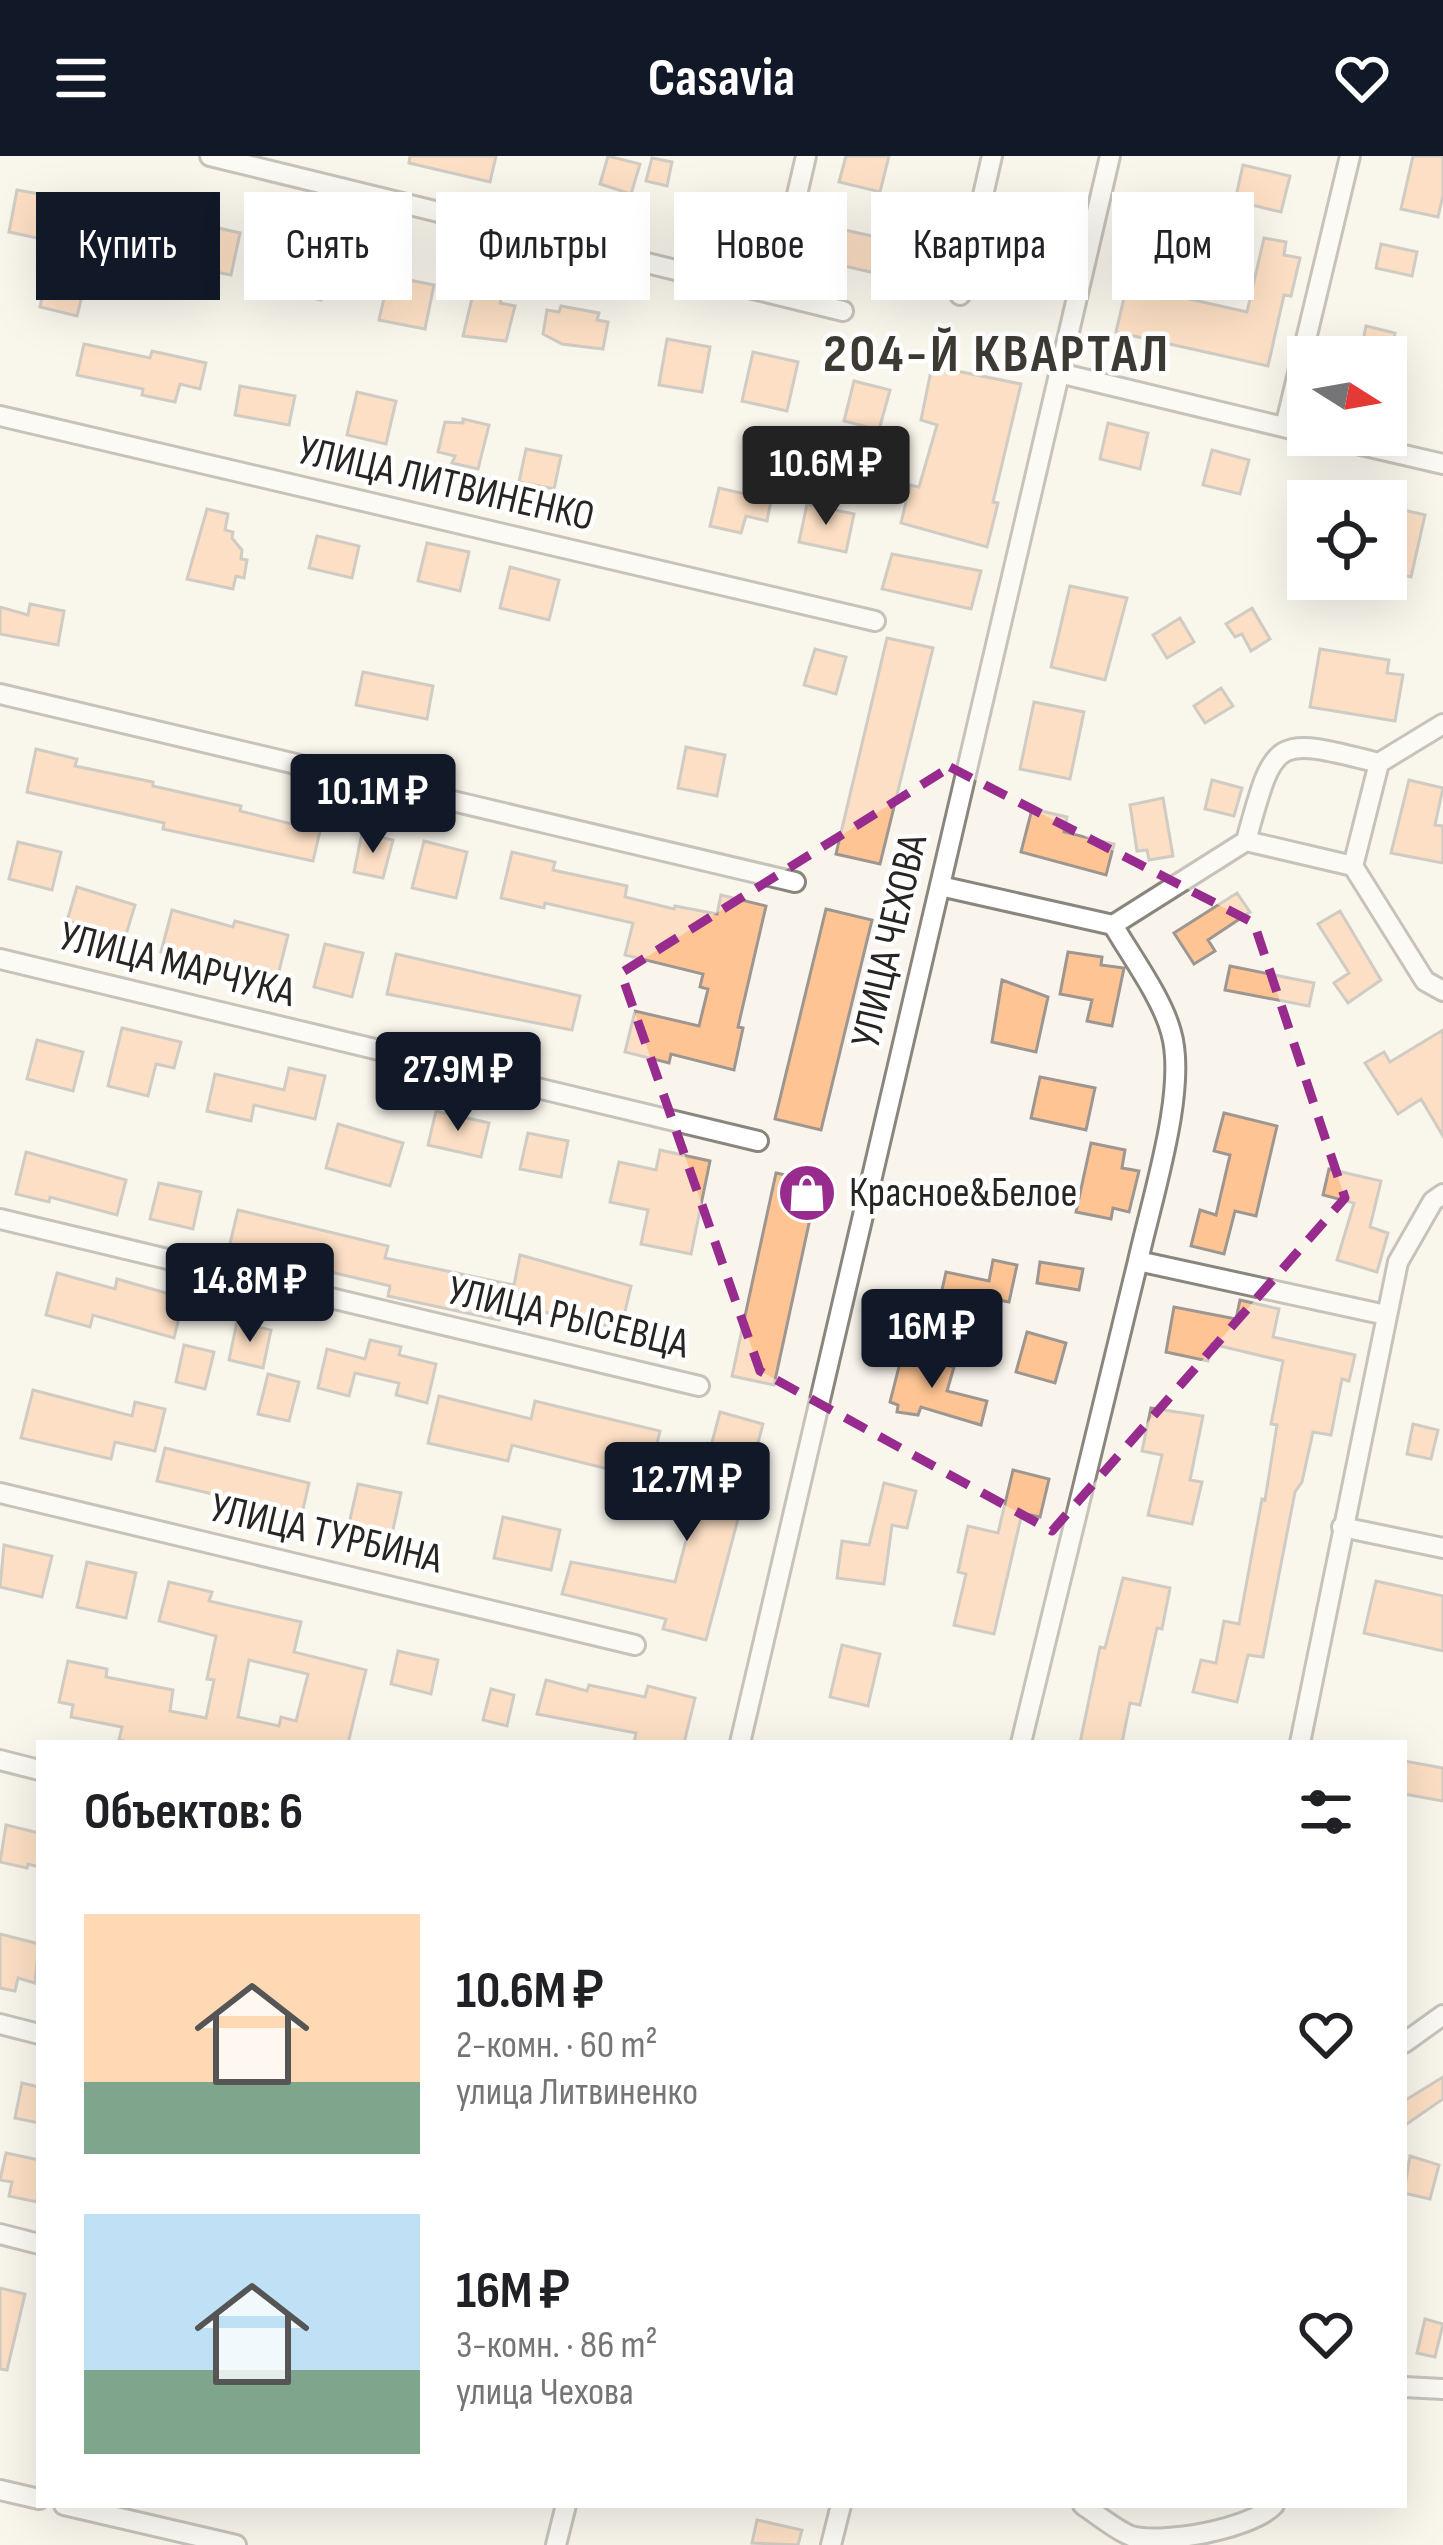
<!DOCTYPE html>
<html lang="ru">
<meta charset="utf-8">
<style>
:root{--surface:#fff;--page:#f2f2f2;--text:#202124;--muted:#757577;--accent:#111827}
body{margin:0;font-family:"Sofia Sans Condensed",sans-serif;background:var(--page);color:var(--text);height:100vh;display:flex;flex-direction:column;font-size:45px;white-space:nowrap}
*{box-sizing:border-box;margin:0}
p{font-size:39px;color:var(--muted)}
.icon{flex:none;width:66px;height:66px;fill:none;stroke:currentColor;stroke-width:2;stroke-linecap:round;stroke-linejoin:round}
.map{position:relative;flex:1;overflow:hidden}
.drawer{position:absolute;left:36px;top:1584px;width:1371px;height:768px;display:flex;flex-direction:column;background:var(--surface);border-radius:0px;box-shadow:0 12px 48px #0002}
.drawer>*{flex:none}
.top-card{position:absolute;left:36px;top:36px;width:1371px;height:108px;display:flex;gap:24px}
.needle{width:78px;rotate:101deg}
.tools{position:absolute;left:1287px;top:180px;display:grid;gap:24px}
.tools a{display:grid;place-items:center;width:120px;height:120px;border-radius:0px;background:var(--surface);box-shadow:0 12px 48px #0002;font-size:60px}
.price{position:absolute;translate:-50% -102px;padding:0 27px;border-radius:12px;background:var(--accent);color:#fff;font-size:39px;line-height:78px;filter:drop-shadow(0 3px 6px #0008)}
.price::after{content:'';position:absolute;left:50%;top:72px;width:36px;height:27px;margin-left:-18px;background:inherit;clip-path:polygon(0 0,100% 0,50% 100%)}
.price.active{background:#222;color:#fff}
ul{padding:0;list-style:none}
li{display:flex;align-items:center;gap:36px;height:300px;padding:0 48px}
li span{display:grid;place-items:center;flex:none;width:336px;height:240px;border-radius:0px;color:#555}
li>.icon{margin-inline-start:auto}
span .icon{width:144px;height:144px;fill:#fffc;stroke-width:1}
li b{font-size:51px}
h2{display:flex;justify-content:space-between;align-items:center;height:144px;padding:0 48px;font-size:51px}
.pill{padding:0 42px;border-radius:0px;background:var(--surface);box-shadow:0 12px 48px #0002;font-size:42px;line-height:108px}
.pill.active{background:var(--accent);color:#fff}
header{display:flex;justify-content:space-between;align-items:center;height:156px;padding:0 48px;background:var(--accent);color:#fff;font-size:54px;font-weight:700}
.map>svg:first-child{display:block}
</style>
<header><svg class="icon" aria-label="menu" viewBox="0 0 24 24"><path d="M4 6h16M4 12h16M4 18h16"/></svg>Casavia<svg class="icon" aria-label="heart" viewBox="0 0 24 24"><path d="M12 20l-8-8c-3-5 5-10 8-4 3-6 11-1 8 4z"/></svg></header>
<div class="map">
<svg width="1443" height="2389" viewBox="0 0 1443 2389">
<rect width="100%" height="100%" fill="#f9f5ec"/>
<path fill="#fec493" stroke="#9e9791" stroke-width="3" fill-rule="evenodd" d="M410,0H496L490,26L409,7Z
M608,0L640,8L631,38L600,28Z
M846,0H889L880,36L839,26Z
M1413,0H1443V39L1438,61L1401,53Z
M652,2L672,6L667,30L646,25Z
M1243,9L1290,20L1281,56L1235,45Z
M17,34L102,49L103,44L134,50L133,57L145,60L134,97L124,95L123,100L9,76Z
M712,41L751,49L743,84L705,76Z
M201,68L240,77L231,119L175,108L181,83L197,86Z
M831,71L926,92L923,104L942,109L937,131L809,102L814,81L828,84Z
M1264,82L1286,86L1284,99L1300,102L1291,140L1284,139L1268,210L1116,176L1127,129L1247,156Z
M1381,88L1417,96L1412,120L1376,112Z
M280,92L331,104L321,144L271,133Z
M389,120L434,129L425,173L379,164Z
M45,127L83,136L77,160L40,151Z
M474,134L502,140L500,147L515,150L506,185L463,180Z
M561,150L599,157L597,164L608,166L603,193L562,188L543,178L547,154L559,156Z
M1366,170L1395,177L1389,202L1361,195Z
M667,183L710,191L702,236L659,229Z
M84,188L150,202L152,195L206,207L200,233L180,228L175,246L142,239L143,233L77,219Z
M753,196L798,206L787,255L742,245Z
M932,210L1021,228L993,346L998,347L987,391L901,367L910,329L919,331L937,269L921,264Z
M854,225L890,234L879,274L844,265Z
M240,230L295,240L289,269L235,259Z
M357,236L396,245L386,288L347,279Z
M463,263L489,269L478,313L452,307L455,300L438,296L445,266L463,267Z
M1108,267L1148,277L1140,313L1100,303Z
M526,293L561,300L554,333L519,326Z
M1212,294L1249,304L1240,338L1203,329Z
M719,332L771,344L767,365L746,360L741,377L710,370Z
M807,348L854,358L846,396L799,386Z
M1386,350L1425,359L1411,421L1386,415Z
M207,353L228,358L225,374L233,376L232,382L242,394L241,403L247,404L244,422L236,420L233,433L187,423Z
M317,380L359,390L352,422L309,412Z
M427,387L469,396L460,435L418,425Z
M892,398L981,415L971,453L882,433Z
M510,411L559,424L549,464L500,452Z
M1070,430L1127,442L1105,524L1051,511Z
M30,448L64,455L58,489L0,478V451L28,459Z
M1252,452L1270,483L1251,495L1242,478L1235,481L1226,468Z
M1180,462L1194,486L1167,502L1153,479Z
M887,482L933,492L880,708L836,698Z
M815,493L846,501L836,538L804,529Z
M1320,493L1389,504L1387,517L1403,519L1395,565L1310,551Z
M363,516L433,530L427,563L356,549Z
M1221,532L1233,550L1205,567L1194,550Z
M1034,546L1084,556L1070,623L1020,613Z
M686,591L725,599L717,640L678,632Z
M36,593L77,603L75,610L153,626V630L241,650L240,655L320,675L313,705L163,673L164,667L27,636Z
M1212,624L1242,632L1234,660L1205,653Z
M1409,624L1443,632L1435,669L1443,670V707L1391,697Z
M1163,642L1173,700L1149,704L1147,694L1137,695L1130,649Z
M1032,653L1067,661L1064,676L1114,688L1106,719L1021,696Z
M362,677L393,684L383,722L354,716Z
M424,685L467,696L456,742L412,732Z
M18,686L61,696L52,734L9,723Z
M512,696L555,706L553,714L627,730L625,741L674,753L675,750L717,758L721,739L766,750L738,871L743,872L734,914L671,898L669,907L625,896L635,855L699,870L708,833L700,831L703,818L625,799L633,767L545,747L544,752L501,742Z
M77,731L135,749L125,782L67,765Z
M1237,737L1250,756L1208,784L1215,795L1194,808L1174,777Z
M826,753L872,764L821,974L775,963Z
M172,754L233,771L235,765L288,779L277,823L161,796Z
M1340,755L1381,824L1348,847L1334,827L1349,817L1318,768Z
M325,788L363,797L352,841L314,831Z
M1068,796L1102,801L1101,809L1124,812L1112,870L1087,865L1092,844L1060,838Z
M396,798L580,840L572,874L387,838Z
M1230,810L1314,827L1309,850L1225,834Z
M1002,824L1048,841L1036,896L992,886Z
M122,872L181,886L174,912L156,908L148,940L108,930Z
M1443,874V980L1421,943L1398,958L1365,907L1384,896L1390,906Z
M37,884L83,896L73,935L27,923Z
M289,912L325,920L315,963L254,949L251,965L207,955L215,918L284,934Z
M1040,921L1095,932L1086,974L1031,962Z
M436,955L489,967L481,1001L428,989Z
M1224,957L1277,970L1256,1060L1235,1055L1224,1098L1191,1090L1200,1054L1216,1059L1230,999L1214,995Z
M338,968L403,987L390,1030L326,1012Z
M528,977L568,985L561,1021L520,1013Z
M1091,987L1125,994L1122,1012L1139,1015L1129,1056L1113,1052L1111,1063L1076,1056Z
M660,994L710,1005L691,1098L641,1088L648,1054L610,1046L619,1006L656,1014Z
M26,996L126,1024L117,1059L50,1041L49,1046L16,1038Z
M1329,1013L1381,1025L1370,1071L1388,1077L1377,1116L1337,1104L1354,1047L1323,1039Z
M776,1017L818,1026L774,1229L732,1220Z
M159,1027L201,1036L193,1073L150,1063Z
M238,1054L388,1090L385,1102L514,1129L520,1099L631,1130L621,1173L503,1147L499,1164L388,1140L390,1130L229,1092Z
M993,1104L1017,1109L1009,1146L978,1140L976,1151L940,1143L946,1116L989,1125Z
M1040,1106L1083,1113L1079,1134L1037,1127Z
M57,1117L115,1133L117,1123L184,1142L174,1182L93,1159L90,1171L46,1159Z
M1240,1144L1279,1153L1273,1181L1355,1199L1349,1225L1342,1223L1331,1279L1313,1276L1302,1326L1295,1336L1263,1501L1248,1499L1237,1546L1193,1536L1201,1504L1216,1507L1224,1465L1239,1468L1262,1343L1265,1344L1277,1269L1271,1268L1283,1205L1212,1188L1208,1205L1166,1196L1174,1151L1236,1163Z
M237,1166L271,1174L263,1212L229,1204Z
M1027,1176L1066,1187L1055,1227L1016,1216Z
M370,1184L401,1191L399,1199L436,1208L427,1247L396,1239L399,1227L355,1217L349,1240L318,1232L327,1193L365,1203Z
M184,1189L214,1196L205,1233L176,1226Z
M902,1199L954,1211L947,1235L987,1245L981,1269L921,1251L918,1259L897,1256L898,1249L890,1246Z
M268,1218L299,1226L289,1265L258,1258Z
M33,1234L132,1260L135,1246L165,1253L155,1295L115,1286L111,1303L21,1282Z
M439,1240L531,1263L535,1245L660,1275L648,1323L512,1289L508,1305L428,1287Z
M1151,1252L1203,1260L1190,1324L1202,1326L1192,1368L1148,1359L1162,1299L1142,1295Z
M720,1256L763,1268L706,1484L663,1473L666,1463L562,1438L571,1406L675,1426Z
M1413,1268L1438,1274L1431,1303L1407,1298Z
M165,1292L309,1327L300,1366L245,1353L247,1346L157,1325Z
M1013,1314L1049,1323L1040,1361L1022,1357L994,1478L954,1469L966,1418L958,1416L968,1370L998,1377Z
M884,1327L916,1335L907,1372L892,1369L884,1428L837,1422L842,1385L869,1389Z
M358,1328L401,1337L392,1378L349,1368Z
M503,1361L560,1374L551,1414L494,1402Z
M4,1389L52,1400L42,1441L0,1431Z
M87,1406L136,1417L126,1462L77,1451Z
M1123,1422L1170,1432L1162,1473L1157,1472L1140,1549L1130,1547L1122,1587H1080L1100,1491L1105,1492Z
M1376,1425L1443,1440V1495L1364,1477Z
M169,1426L212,1436L209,1445L301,1466L294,1496L366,1514L348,1587H132L119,1584L122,1571L71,1561L73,1549L59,1546L68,1505L107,1513L106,1521L173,1534L170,1555L206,1562L214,1524L207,1523L216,1480L159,1465ZM249,1504L308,1518L296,1565L281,1561L279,1570L238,1561Z
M842,1489L880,1498L868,1550L830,1541Z
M398,1495L438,1504L431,1538L391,1528Z
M546,1524L587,1535L589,1529L645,1541L648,1530L695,1542L684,1587H634L636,1577L537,1558Z
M491,1533L514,1539L507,1570L483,1564Z
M1404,1605L1443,1612V1645L1404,1638Z
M6,1669L39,1677V1711L28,1708L27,1712L0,1706Z
M0,1778L39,1788L35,1827L18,1822L15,1835L0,1832Z
M1443,1921V1943L1404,1970V1945Z
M22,1927L39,1931V1967L15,1962Z
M6,1997L39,2004L37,2046L9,2040L12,2026L0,2024Z
M1410,2000L1439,2009L1430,2043L1404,2037Z
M0,2132L25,2138L7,2214L0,2213Z
M1425,2163L1443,2168L1435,2201L1417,2197Z
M757,2364L802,2374L798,2389L752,2387Z"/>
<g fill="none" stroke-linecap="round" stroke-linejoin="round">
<defs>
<path id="street" d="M210,0L843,155
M774,138L806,0
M960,139L992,0
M1059,217L1308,277
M0,260L875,465
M1285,271L1350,0
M1318,279L1443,308
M0,538L795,726
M1246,685L1353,710L1425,825L1443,835
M1353,710L1379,607
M940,730L1113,769L1246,685C1275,580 1273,580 1379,607L1443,568
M1113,769C1131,800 1162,842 1171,876C1188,933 1151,1045 1138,1105
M0,803L758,985
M0,1063L699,1230
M0,1337L635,1489
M1342,1371L1443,1392
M740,1587L1110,0
M1021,1587L1138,1105L1386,1159
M1300,1587L1398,1106L1433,1045L1443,1038
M0,1604L39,1614
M0,1868L39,1878
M1404,1887L1443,1859
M0,2078L39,2088
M1404,2231L1443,2233
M0,2334L39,2343
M64,2349L236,2389
M1083,2349C1098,2359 1114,2373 1131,2380C1163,2389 1251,2373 1274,2349
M556,2389L566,2349
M831,2389L841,2349"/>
</defs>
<use href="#street" stroke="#8a867e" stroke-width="24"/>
<use href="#street" stroke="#fff" stroke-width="18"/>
</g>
<path d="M0 0H1443V2389H0ZM950,611L1254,767L1345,1042L1052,1375L760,1215L621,817Z" fill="#f9f5ec" fill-opacity=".55" fill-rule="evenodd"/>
<path fill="none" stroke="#972c8e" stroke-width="9" stroke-dasharray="24 15" stroke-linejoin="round" d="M950,611L1254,767L1345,1042L1052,1375L760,1215L621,817Z"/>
<defs>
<symbol id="shop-disc" viewBox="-11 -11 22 22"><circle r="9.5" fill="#972c8e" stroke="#fff"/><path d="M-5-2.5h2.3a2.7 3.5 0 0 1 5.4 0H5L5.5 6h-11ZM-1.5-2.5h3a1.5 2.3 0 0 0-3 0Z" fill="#fff"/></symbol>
</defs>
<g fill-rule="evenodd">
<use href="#shop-disc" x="774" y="1004" width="66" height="66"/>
</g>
<g text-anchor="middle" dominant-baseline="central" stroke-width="9" stroke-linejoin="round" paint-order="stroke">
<g font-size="42" fill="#272522" stroke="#fff">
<text transform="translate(446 328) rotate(13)">УЛИЦА ЛИТВИНЕНКО</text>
<text transform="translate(890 785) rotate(-77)">УЛИЦА ЧЕХОВА</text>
<text transform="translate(177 809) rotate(14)">УЛИЦА МАРЧУКА</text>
<text transform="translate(568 1162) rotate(13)">УЛИЦА РЫСЕВЦА</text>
<text transform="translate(326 1378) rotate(13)">УЛИЦА ТУРБИНА</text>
</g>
<g font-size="42" fill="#272522" stroke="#fff" text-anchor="start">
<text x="849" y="1037">Красное&amp;Белое</text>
</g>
<g font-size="54" font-weight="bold" letter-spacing="3" fill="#3d3933" stroke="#fff">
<text x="997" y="198">204-Й КВАРТАЛ</text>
</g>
</g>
</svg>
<div class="tools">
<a><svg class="needle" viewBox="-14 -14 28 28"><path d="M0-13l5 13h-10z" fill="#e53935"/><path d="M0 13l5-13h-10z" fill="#757577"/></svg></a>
<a><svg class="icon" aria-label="locate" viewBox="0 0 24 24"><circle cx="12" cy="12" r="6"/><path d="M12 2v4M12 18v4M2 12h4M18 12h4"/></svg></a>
</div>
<b class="price active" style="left:826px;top:372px">10.6M ₽</b>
<b class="price" style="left:373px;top:700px">10.1M ₽</b>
<b class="price" style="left:458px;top:978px">27.9M ₽</b>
<b class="price" style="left:250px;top:1189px">14.8M ₽</b>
<b class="price" style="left:932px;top:1235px">16M ₽</b>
<b class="price" style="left:687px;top:1388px">12.7M ₽</b>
<div class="top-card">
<a class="pill active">Купить</a>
<a class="pill">Снять</a>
<a class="pill">Фильтры</a>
<a class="pill">Новое</a>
<a class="pill">Квартира</a>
<a class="pill">Дом</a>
</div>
<section class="drawer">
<h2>Объектов: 6<svg class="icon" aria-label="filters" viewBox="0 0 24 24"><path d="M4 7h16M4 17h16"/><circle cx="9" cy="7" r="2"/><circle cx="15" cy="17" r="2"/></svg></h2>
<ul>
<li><span style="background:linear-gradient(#ffd9b3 70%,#7fa58c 0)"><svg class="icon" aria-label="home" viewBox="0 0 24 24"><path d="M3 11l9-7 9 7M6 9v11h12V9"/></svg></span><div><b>10.6M ₽</b><p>2-комн. · 60 m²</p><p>улица Литвиненко</p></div><svg class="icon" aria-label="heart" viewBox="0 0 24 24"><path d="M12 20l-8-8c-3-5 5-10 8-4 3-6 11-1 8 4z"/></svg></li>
<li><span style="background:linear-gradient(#bfe0f5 65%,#7fa58c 0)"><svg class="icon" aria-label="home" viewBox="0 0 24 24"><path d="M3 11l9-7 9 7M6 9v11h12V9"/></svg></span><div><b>16M ₽</b><p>3-комн. · 86 m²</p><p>улица Чехова</p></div><svg class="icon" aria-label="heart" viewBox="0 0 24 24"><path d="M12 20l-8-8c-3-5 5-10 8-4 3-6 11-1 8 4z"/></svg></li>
</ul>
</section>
</div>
